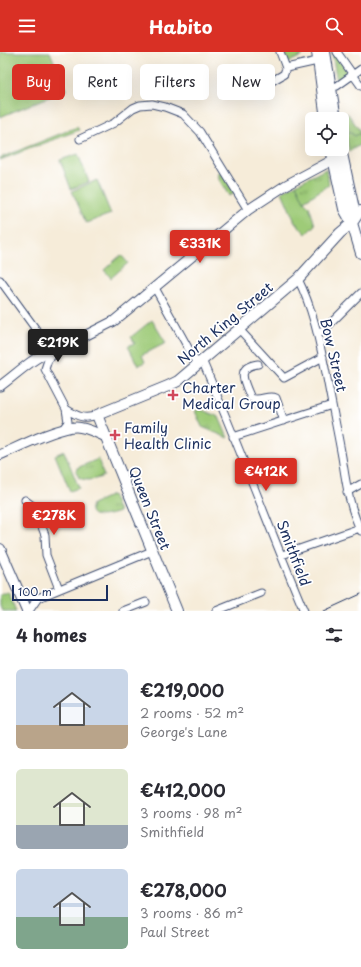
<!DOCTYPE html>
<meta charset="utf-8">
<style>
:root{--surface:#fff;--page:#f2f2f3;--text:#2b2b33;--muted:#7c7c81;--accent:#d93025}
body{margin:0;font-family:"Playpen Sans",sans-serif;background:var(--page);color:var(--text);height:100vh;display:flex;flex-direction:column;font-size:15px;white-space:nowrap}
*{box-sizing:border-box;margin:0}
p{font-size:13px;color:var(--muted)}
.icon{flex:none;width:22px;height:22px;fill:none;stroke:currentColor;stroke-width:2;stroke-linecap:round;stroke-linejoin:round}
.map{position:relative;height:559px;overflow:hidden}
.sheet{display:flex;flex-direction:column;background:var(--surface);flex:1}
.sheet>*{flex:none}
.top-card{position:absolute;left:12px;top:12px;width:337px;height:36px;display:flex;gap:8px}
.tools{position:absolute;left:305px;top:60px;display:grid;gap:8px}
.tools a{display:grid;place-items:center;width:44px;height:44px;border-radius:6px;background:var(--surface);box-shadow:0 4px 16px #0002;font-size:20px}
.scale{position:absolute;left:12px;bottom:10px;width:96px;box-sizing:border-box;padding-left:4px;border:2px solid #1b2f5e;border-top:0;font-size:11px;line-height:14px;white-space:nowrap;color:#1b2f5e;-webkit-text-stroke:3px #fff;paint-order:stroke}
.price{position:absolute;translate:-50% -34px;padding:0 9px;border-radius:4px;background:var(--accent);color:#fff;font-size:13px;line-height:26px;filter:drop-shadow(0 1px 2px #0008)}
.price::after{content:'';position:absolute;left:50%;top:24px;width:12px;height:9px;margin-left:-6px;background:inherit;clip-path:polygon(0 0,100% 0,50% 100%)}
.price.selected{background:#222;color:#fff}
ul{padding:0;list-style:none}
li{display:flex;align-items:center;gap:12px;height:100px;padding:0 16px}
li span{display:grid;place-items:center;flex:none;width:112px;height:80px;border-radius:6px;color:#555}
li>.icon{margin-inline-start:auto}
span .icon{width:48px;height:48px;fill:#fffc;stroke-width:1}
li b{font-size:17px}
h2{display:flex;justify-content:space-between;align-items:center;height:48px;padding:0 16px;font-size:17px}
.tag{padding:0 14px;border-radius:6px;background:var(--surface);box-shadow:0 4px 16px #0002;font-size:14px;line-height:36px}
.tag.selected{background:var(--accent);color:#fff}
header{display:flex;justify-content:space-between;align-items:center;height:52px;padding:0 16px;background:var(--accent);color:#fff;font-size:18px;font-weight:700}
.map>svg:first-child{display:block}
</style>
<header><svg class="icon" aria-label="menu" viewBox="0 0 24 24"><path d="M4 6h16M4 12h16M4 18h16"/></svg>Habito<svg class="icon" aria-label="search" viewBox="0 0 24 24"><circle cx="10" cy="10" r="6"/><path d="M15 15l6 6"/></svg></header>
<div class="map">
<svg width="361" height="559" viewBox="0 0 361 559">
<defs>
<pattern id="park-tufts" width="24" height="20" patternUnits="userSpaceOnUse"><rect width="24" height="20" fill="#9ecb78"/><path d="M3 7l-1-3M5 7V3M7 7l1-3M15 17l-1-3M17 17v-4M19 17l1-3" fill="none" stroke="#80a566"/></pattern>
</defs>
<rect width="100%" height="100%" fill="#fff"/>
<filter id="ink" filterUnits="userSpaceOnUse"><feTurbulence type="fractalNoise" baseFrequency=".025" numOctaves="2"/><feDisplacementMap in="SourceGraphic" scale="8" xChannelSelector="R" yChannelSelector="G"/><feConvolveMatrix kernelMatrix="1 2 1 2 8 2 1 2 1" color-interpolation-filters="sRGB"/></filter>
<filter id="wash" filterUnits="userSpaceOnUse"><feTurbulence type="fractalNoise" baseFrequency=".012" numOctaves="4" result="noise"/><feDisplacementMap in="SourceGraphic" scale="16" xChannelSelector="R" yChannelSelector="G"/><feGaussianBlur stdDeviation="0.9" result="paint"/><feColorMatrix in="noise" values="0 0 0 0 0 0 0 0 0 0 0 0 0 0 0 0 0 1.4 0 .05"/><feComposite in="paint" operator="in"/></filter>
<g filter="url(#wash)">
<rect width="100%" height="100%" fill="#f6ecd9"/>
<path fill="#9ecb78" stroke="#5c7d6b" d="M0,0H50L66,38L0,65Z
M284,0H305L302,4L289,10L287,9Z
M332,0H335L349,21L337,30Z
M344,62H348L360,79V81L355,84L349,80Z
M77,75L79,78L0,108V106Z
M78,102L89,130L71,137L60,108Z
M221,120L234,141L229,144L218,126L219,125L218,122Z
M97,128L111,162L86,171L72,139Z
M296,132L304,149L309,154L315,173L306,182L295,170L282,140Z
M121,203L128,211L111,226L104,218Z
M152,268L166,291L142,303L145,310L138,314L128,294L135,291L131,285Z
M64,399L79,436L70,439L55,403Z
M8,540L16,559H2L0,554V543Z"/>
<path fill="url(#park-tufts)" stroke="#5c7d6b" d="M349,80L355,84L360,81L361,92L349,100L346,81Z
M326,117L329,133L304,149L296,132Z
M200,357L219,365L228,386L202,375L195,359Z
M98,407L104,424C96,427 88,430 79,426L76,419L77,416Z
M112,443L119,460C111,463 85,470 92,452Z"/>
</g>
<g filter="url(#ink)">
<g fill="none" stroke-linecap="round" stroke-linejoin="round">
<defs>
<path id="minor" d="M280,0L286,16
M337,0L361,34
M267,32L284,22L286,16L322,8
M327,36L337,34L361,17
M80,87L114,71L133,56L140,53L152,52L165,55L183,62L200,80L248,158
M298,227C313,257 319,288 326,321C331,349 337,377 342,405C346,430 349,455 361,479
M0,228L51,298
M155,236L197,312
M239,277L284,326L323,305
M318,282L322,280L361,241
M59,297L48,308L45,317L66,357L68,370L62,378
M202,308C238,391 269,476 304,559
M258,312C235,315 244,330 251,346C260,350 268,342 276,346L284,369
M66,357C77,364 84,368 97,363
M233,385L332,353
M347,440L361,432
M25,448L33,454L42,475L45,483L46,503L59,537
M282,503L360,476
M21,544L38,546L152,499
M29,559L38,546
M123,559L146,550
M216,559L261,541"/>
<path id="tertiary" d="M0,334C17,322 38,300 59,297L114,269L248,158L286,133L329,110L340,106
M0,403C18,395 58,375 76,375C86,375 96,381 106,385"/>
<path id="secondary" d="M317,0L326,67
M325,0L336,67
M331,97L344,157L352,171L361,201
M341,97L354,157L352,169
M0,497L27,559
M177,559L97,363L168,334L178,329L298,227L340,181L352,171L358,162L361,159"/>
</defs>
<use href="#minor" stroke="#3c4b70" stroke-width="9"/>
<use href="#tertiary" stroke="#3c4b70" stroke-width="11"/>
<use href="#secondary" stroke="#3c4b70" stroke-width="12"/>
<use href="#minor" stroke="#fff" stroke-width="7"/>
<use href="#tertiary" stroke="#fff" stroke-width="9"/>
<use href="#secondary" stroke="#fff" stroke-width="10"/>
<path stroke="#1b2f5e" stroke-width="1" d="M324,559L361,542"/>
</g>
</g>
<g fill="#d1495b" stroke="#fff" stroke-width="1.5">
<path d="M171 337h4v4h4v4h-4v4h-4v-4h-4v-4h4z"/>
<path d="M113 377h4v4h4v4h-4v4h-4v-4h-4v-4h4z"/>
</g>
<g text-anchor="middle" dominant-baseline="central" stroke-width="3.5" stroke-linejoin="round" paint-order="stroke">
<g font-size="14" fill="#1b2f5e" stroke="#fff">
<text transform="translate(225 271) rotate(-40)">North King Street</text>
<text transform="translate(334 303) rotate(77)">Bow Street</text>
<text transform="translate(150 456) rotate(68)">Queen Street</text>
<text transform="translate(294 501) rotate(69)">Smithfield</text>
</g>
<g font-size="14" fill="#1b2f5e" stroke="#fff" text-anchor="start">
<text x="182" y="335">Charter<tspan x="182" dy="16">Medical Group</tspan></text>
<text x="124" y="375">Family<tspan x="124" dy="16">Health Clinic</tspan></text>
</g>
</g>
</svg>
<div class="tools">
<a><svg class="icon" aria-label="locate" viewBox="0 0 24 24"><circle cx="12" cy="12" r="6"/><path d="M12 2v4M12 18v4M2 12h4M18 12h4"/></svg></a>
</div>
<div class="scale">100 m</div>
<b class="price" style="left:200px;top:212px">€331K</b>
<b class="price selected" style="left:58px;top:311px">€219K</b>
<b class="price" style="left:266px;top:440px">€412K</b>
<b class="price" style="left:54px;top:484px">€278K</b>
<div class="top-card">
<a class="tag selected">Buy</a>
<a class="tag">Rent</a>
<a class="tag">Filters</a>
<a class="tag">New</a>
</div>
</div>
<section class="sheet">
<h2>4 homes<svg class="icon" aria-label="filters" viewBox="0 0 24 24"><path d="M4 7h16M4 17h16"/><circle cx="9" cy="7" r="2"/><circle cx="15" cy="17" r="2"/></svg></h2>
<ul>
<li><span style="background:linear-gradient(#c9d6e8 70%,#b9a48a 0)"><svg class="icon" aria-label="home" viewBox="0 0 24 24"><path d="M3 11l9-7 9 7M6 9v11h12V9"/></svg></span><div><b>€219,000</b><p>2 rooms · 52 m²</p><p>George's Lane</p></div></li>
<li><span style="background:linear-gradient(#dfe7d0 70%,#9aa5b1 0)"><svg class="icon" aria-label="home" viewBox="0 0 24 24"><path d="M3 11l9-7 9 7M6 9v11h12V9"/></svg></span><div><b>€412,000</b><p>3 rooms · 98 m²</p><p>Smithfield</p></div></li>
<li><span style="background:linear-gradient(#c9d6e8 60%,#7fa58c 0)"><svg class="icon" aria-label="home" viewBox="0 0 24 24"><path d="M3 11l9-7 9 7M6 9v11h12V9"/></svg></span><div><b>€278,000</b><p>3 rooms · 86 m²</p><p>Paul Street</p></div></li>
</ul>
</section>
